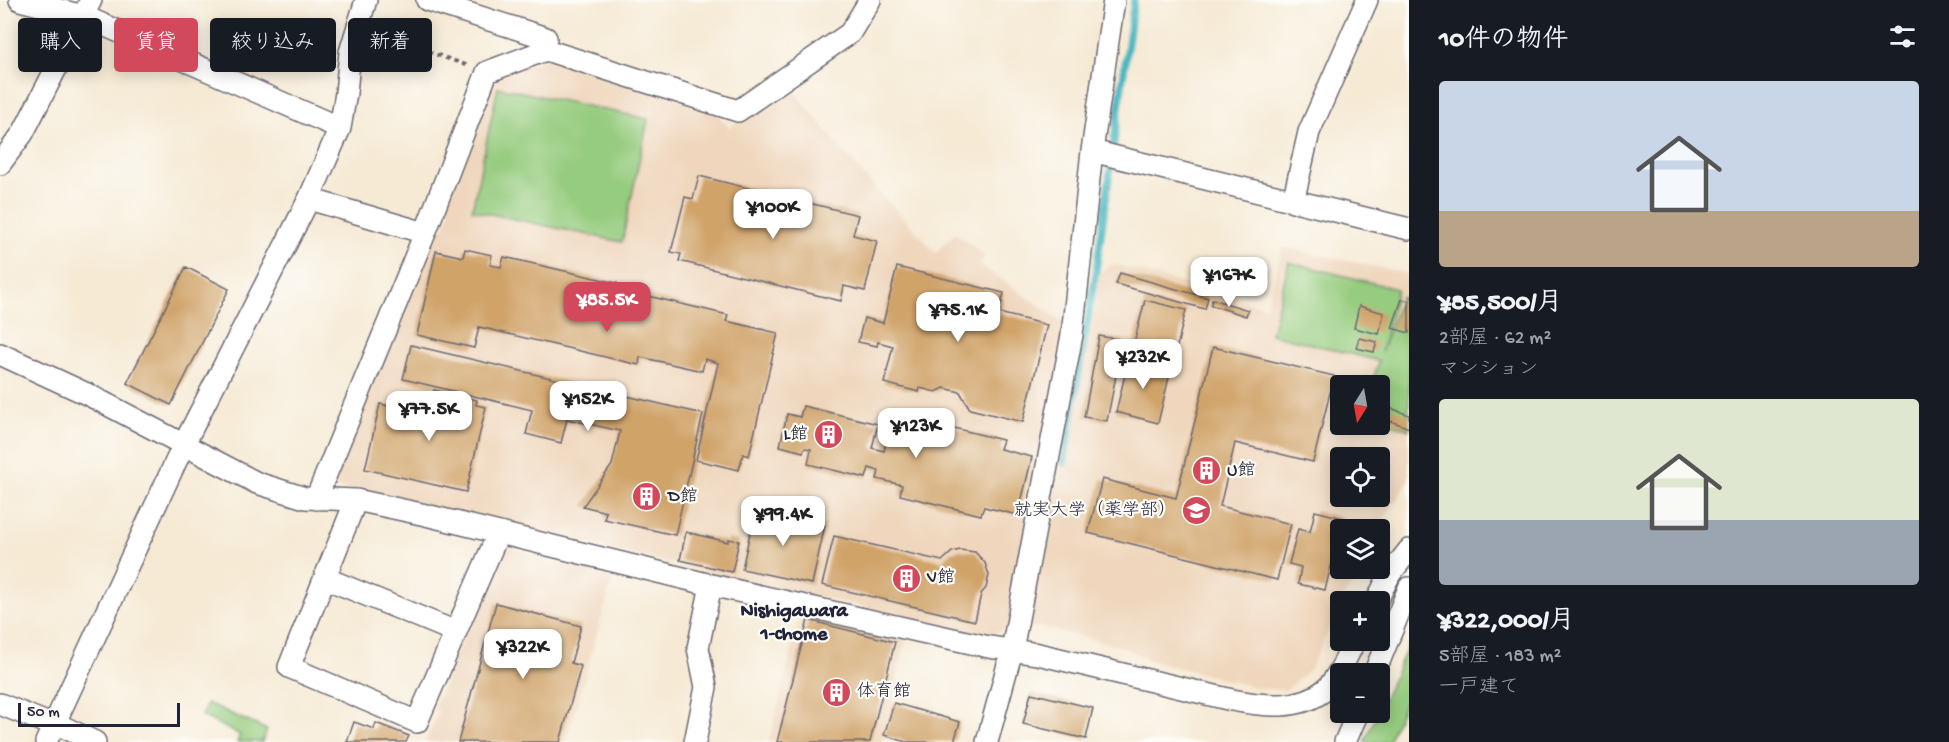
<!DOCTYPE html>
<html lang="ja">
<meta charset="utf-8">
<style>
:root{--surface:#171b24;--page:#20242c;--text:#f1f3f6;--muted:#9ea1a6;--accent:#d1495b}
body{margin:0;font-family:"Gochi Hand","Klee One",sans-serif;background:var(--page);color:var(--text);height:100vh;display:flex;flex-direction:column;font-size:22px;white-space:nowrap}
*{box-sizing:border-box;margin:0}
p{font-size:20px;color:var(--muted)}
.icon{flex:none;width:33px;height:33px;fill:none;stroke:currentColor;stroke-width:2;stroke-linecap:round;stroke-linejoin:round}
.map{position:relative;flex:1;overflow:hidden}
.panel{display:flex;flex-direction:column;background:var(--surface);width:540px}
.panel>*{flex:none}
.banner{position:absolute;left:18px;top:18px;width:570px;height:54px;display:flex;gap:12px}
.needle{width:39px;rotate:191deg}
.controls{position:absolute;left:1330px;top:375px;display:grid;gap:12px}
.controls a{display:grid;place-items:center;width:60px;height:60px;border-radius:6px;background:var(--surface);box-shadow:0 3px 15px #0003;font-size:30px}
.scale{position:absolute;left:18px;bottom:15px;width:162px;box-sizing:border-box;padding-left:6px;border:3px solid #22223b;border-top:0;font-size:16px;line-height:21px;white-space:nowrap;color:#22223b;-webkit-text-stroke:4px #fdfcf7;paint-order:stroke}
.price{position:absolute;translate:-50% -51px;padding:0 14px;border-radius:12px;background:#fff;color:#222;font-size:20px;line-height:39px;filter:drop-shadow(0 2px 3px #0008)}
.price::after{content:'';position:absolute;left:50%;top:36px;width:18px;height:14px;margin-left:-9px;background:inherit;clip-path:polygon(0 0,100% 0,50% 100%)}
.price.selected{background:var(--accent);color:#fff}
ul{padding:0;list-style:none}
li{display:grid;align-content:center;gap:12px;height:318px;padding:0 30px}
li span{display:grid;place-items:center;height:186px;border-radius:6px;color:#555}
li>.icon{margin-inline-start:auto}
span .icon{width:108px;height:108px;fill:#fffc;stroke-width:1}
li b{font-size:26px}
h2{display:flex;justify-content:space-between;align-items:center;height:72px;padding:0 30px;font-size:26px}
.chip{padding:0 21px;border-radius:6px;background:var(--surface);box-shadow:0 3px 15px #0003;font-size:21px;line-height:54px}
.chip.selected{background:var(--accent);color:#fff}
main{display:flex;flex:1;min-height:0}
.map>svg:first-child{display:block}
</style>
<main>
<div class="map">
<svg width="1409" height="742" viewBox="0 0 1409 742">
<rect width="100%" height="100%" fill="#fdfcf7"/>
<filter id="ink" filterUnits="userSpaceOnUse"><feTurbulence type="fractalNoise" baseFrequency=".0167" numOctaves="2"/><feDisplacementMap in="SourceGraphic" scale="12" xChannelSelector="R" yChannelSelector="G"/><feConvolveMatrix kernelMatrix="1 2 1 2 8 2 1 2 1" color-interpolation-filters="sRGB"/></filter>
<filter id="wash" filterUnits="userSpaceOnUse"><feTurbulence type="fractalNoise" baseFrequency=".008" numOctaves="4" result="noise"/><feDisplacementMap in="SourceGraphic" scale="24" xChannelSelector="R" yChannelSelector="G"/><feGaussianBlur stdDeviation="1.35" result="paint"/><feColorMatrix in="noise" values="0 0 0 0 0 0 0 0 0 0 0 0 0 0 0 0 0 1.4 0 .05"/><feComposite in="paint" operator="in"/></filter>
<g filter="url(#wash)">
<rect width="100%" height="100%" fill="#f6ead5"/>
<path fill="#efd6bc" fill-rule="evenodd" d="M552,57L716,112L729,128L790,86L862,174L936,253L955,233L985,256L979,264L1060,320L1091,330L1100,273L1113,264L1266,307L1283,247L1409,274V480L1378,529L1341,530V568L1358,569L1310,669L1286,690L1259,688L1148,660L1123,647L1042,627L1008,629L984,634L712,573L386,496L336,487L332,480L430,241L444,227L450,211L446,201L495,76ZM1341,386H1380V424H1341ZM1341,458H1380V496H1341Z
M501,546L614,574L566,742H426L438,712L435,705Z
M801,613L906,637L882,742H769Z"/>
<path fill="#96cc7f" stroke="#5c775d" stroke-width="1.5" d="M498,87L648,119L622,242L472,210Z
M1289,262L1397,289L1381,353L1401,297L1409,300V430L1380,420V386L1371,385L1379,361L1271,334Z
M1409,644V693L1388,742H1364L1378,713L1380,712V707Z
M207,703L267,730L262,742H237L240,735L202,716Z"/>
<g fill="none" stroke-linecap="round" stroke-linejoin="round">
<path stroke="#4ab8c2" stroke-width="7" d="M1064,463L1096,271L1134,0"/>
</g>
<g id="blocks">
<path fill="#d0a369" d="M699,176L858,215L853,235L877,241L865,291L844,286L841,301L679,261L681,254L671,252L685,197L693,199Z
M465,249L492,255L490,265L501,267L504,257L617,283L614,295L626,298L627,291L728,315L726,321L778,333L749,456L743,454L739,470L696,460L718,363L705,359L702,371L640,357L639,365L479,327L474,348L417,335L436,251L463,257Z
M186,267L229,289L171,405L127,383Z
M897,267L1004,293L999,313L1047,325L1023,422L970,409L960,392L944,388L936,392L920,388L919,392L884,383L893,346L878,342L877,346L858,342L864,318L883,323Z
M1120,273L1208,298L1205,309L1116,284Z
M1212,299L1248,310L1246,316L1211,305Z
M1402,299L1409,301V333L1392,328Z
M1145,300L1186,310L1174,358L1133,347Z
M1359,306L1384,313L1379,334L1354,328Z
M1099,336L1123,340L1107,421L1084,417Z
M1359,338L1377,342L1374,352L1356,348Z
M411,345L703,414L675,535L604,519L606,512L583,506L612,465L620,431L567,419L561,443L526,434L532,410L403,379Z
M1213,347L1334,376L1313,462L1235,443L1220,506L1291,524L1277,580L1088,533L1102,479L1176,498Z
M1129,358L1171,369L1158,423L1116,412Z
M434,390L477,400L476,405L486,407L466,492L365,469L380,404L429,415Z
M1380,404L1409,415V428L1380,417Z
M803,406L878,424L872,448L884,451L891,421L911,426L913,418L1003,440L1000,449L1032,457L1018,515L984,507L981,515L900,495L902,485L877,479L879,471L869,468L866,478L808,464L811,449L805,448L803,452L780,446L787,414L800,417Z
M755,510L825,525L812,584L742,569Z
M1315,511L1343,518L1325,590L1298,584L1301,567L1289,564L1298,529L1310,532Z
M686,532L728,542V539L739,541L732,572L680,560Z
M834,536L942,561L952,552L960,550L975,552L985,563L989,575L986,588L981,594L975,621L822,585Z
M496,603L581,626L571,663L581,666L560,742H458Z
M808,620L895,642L870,742H777Z
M1031,693L1093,708L1086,739L1023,724Z
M894,703L960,722L954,742H906L884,735Z
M354,722L374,729L376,723L409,736L406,742H347Z"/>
</g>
</g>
<g filter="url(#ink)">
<use href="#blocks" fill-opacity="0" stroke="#6c6871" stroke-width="1.5"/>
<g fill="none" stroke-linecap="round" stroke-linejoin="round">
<defs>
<path id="minor" d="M20,0L83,16L340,128
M427,0L546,38
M1092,151L1409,229
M0,164L23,133L91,0
M309,199L425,233
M1293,202L1309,132L1367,0
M0,354L89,395L257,483L305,498L356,500L426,515L711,585L989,647L1038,654L1232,700C1263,706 1300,711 1326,689C1336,680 1349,653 1355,640
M316,499L425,233L487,72L546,50L738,111L850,33L870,0
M356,500L289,667L417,722L498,534
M325,578L456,632
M1376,602L1390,574L1409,550
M1374,674L1409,588
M0,704L54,726
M55,723L95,742
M46,742L184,444L309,199L340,128L346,93L350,52L366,0
M695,742L706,687L698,648L711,585
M987,742L1012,650L1072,335L1092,151L1114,0
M1345,742L1358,712"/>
</defs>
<use href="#minor" stroke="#6c6871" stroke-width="24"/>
<path stroke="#6c6871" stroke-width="4" stroke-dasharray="4.5 4.5" stroke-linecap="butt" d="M377,34L469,66"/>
<use href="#minor" stroke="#fff" stroke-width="21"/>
</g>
</g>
<defs>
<symbol id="building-disc" viewBox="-11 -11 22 22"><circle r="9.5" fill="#d1495b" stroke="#fdfcf7"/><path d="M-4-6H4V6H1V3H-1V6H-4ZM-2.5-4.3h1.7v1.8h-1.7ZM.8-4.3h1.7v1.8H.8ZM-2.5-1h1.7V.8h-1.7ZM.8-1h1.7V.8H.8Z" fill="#fff"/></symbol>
<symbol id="university-disc" viewBox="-11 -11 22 22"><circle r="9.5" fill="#d1495b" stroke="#fdfcf7"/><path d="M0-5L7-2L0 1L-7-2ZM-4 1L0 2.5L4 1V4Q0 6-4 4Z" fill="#fff"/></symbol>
</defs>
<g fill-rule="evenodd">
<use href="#building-disc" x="812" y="418" width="33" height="33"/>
<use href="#building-disc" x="1190" y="454" width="33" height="33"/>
<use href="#building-disc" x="630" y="480" width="33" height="33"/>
<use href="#university-disc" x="1180" y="494" width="33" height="33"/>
<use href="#building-disc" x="890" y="562" width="33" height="33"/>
<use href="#building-disc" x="820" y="676" width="33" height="33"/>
</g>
<g text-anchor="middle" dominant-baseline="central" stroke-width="4.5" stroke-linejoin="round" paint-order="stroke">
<g font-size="18" fill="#22223b" stroke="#fdfcf7" text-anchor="start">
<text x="808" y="435" text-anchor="end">L館</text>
<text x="1227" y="471">U館</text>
<text x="668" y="497">D館</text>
<text x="1176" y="511" text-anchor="end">就実大学（薬学部）</text>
<text x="927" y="578">V館</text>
<text x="857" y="692">体育館</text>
</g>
<g font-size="20" font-weight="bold" fill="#22223b" stroke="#fdfcf7">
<text x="794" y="612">Nishigawara<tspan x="794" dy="23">1-chome</tspan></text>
</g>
</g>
</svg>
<div class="controls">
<a><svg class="needle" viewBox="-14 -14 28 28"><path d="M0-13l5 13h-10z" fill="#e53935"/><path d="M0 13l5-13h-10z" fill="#9ea1a6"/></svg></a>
<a><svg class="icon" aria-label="locate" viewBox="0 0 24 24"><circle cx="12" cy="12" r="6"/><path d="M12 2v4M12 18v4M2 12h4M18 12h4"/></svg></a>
<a><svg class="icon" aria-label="layers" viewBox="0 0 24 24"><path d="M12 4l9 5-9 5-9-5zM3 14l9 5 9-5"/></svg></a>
<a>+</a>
<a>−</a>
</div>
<div class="scale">50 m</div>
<b class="price" style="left:773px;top:240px">¥100K</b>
<b class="price" style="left:1229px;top:308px">¥167K</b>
<b class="price selected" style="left:607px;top:333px">¥85.5K</b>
<b class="price" style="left:958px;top:343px">¥75.1K</b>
<b class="price" style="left:1143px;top:390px">¥232K</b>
<b class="price" style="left:588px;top:432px">¥152K</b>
<b class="price" style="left:429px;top:442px">¥77.5K</b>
<b class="price" style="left:916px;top:459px">¥123K</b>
<b class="price" style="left:783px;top:547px">¥99.4K</b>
<b class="price" style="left:523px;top:680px">¥322K</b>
<div class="banner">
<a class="chip">購入</a>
<a class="chip selected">賃貸</a>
<a class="chip">絞り込み</a>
<a class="chip">新着</a>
</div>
</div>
<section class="panel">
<h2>10件の物件<svg class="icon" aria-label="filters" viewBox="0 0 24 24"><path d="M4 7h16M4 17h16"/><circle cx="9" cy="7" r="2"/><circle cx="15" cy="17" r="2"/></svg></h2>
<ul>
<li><span style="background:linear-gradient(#c9d6e8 70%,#b9a48a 0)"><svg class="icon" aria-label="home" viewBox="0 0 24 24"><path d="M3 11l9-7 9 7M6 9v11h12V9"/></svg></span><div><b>¥85,500/月</b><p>2部屋 · 62 m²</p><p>マンション</p></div></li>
<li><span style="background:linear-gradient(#dfe7d0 65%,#9aa5b1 0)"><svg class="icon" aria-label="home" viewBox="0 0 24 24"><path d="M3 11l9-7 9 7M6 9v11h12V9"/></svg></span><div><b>¥322,000/月</b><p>5部屋 · 183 m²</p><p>一戸建て</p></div></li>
</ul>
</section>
</main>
